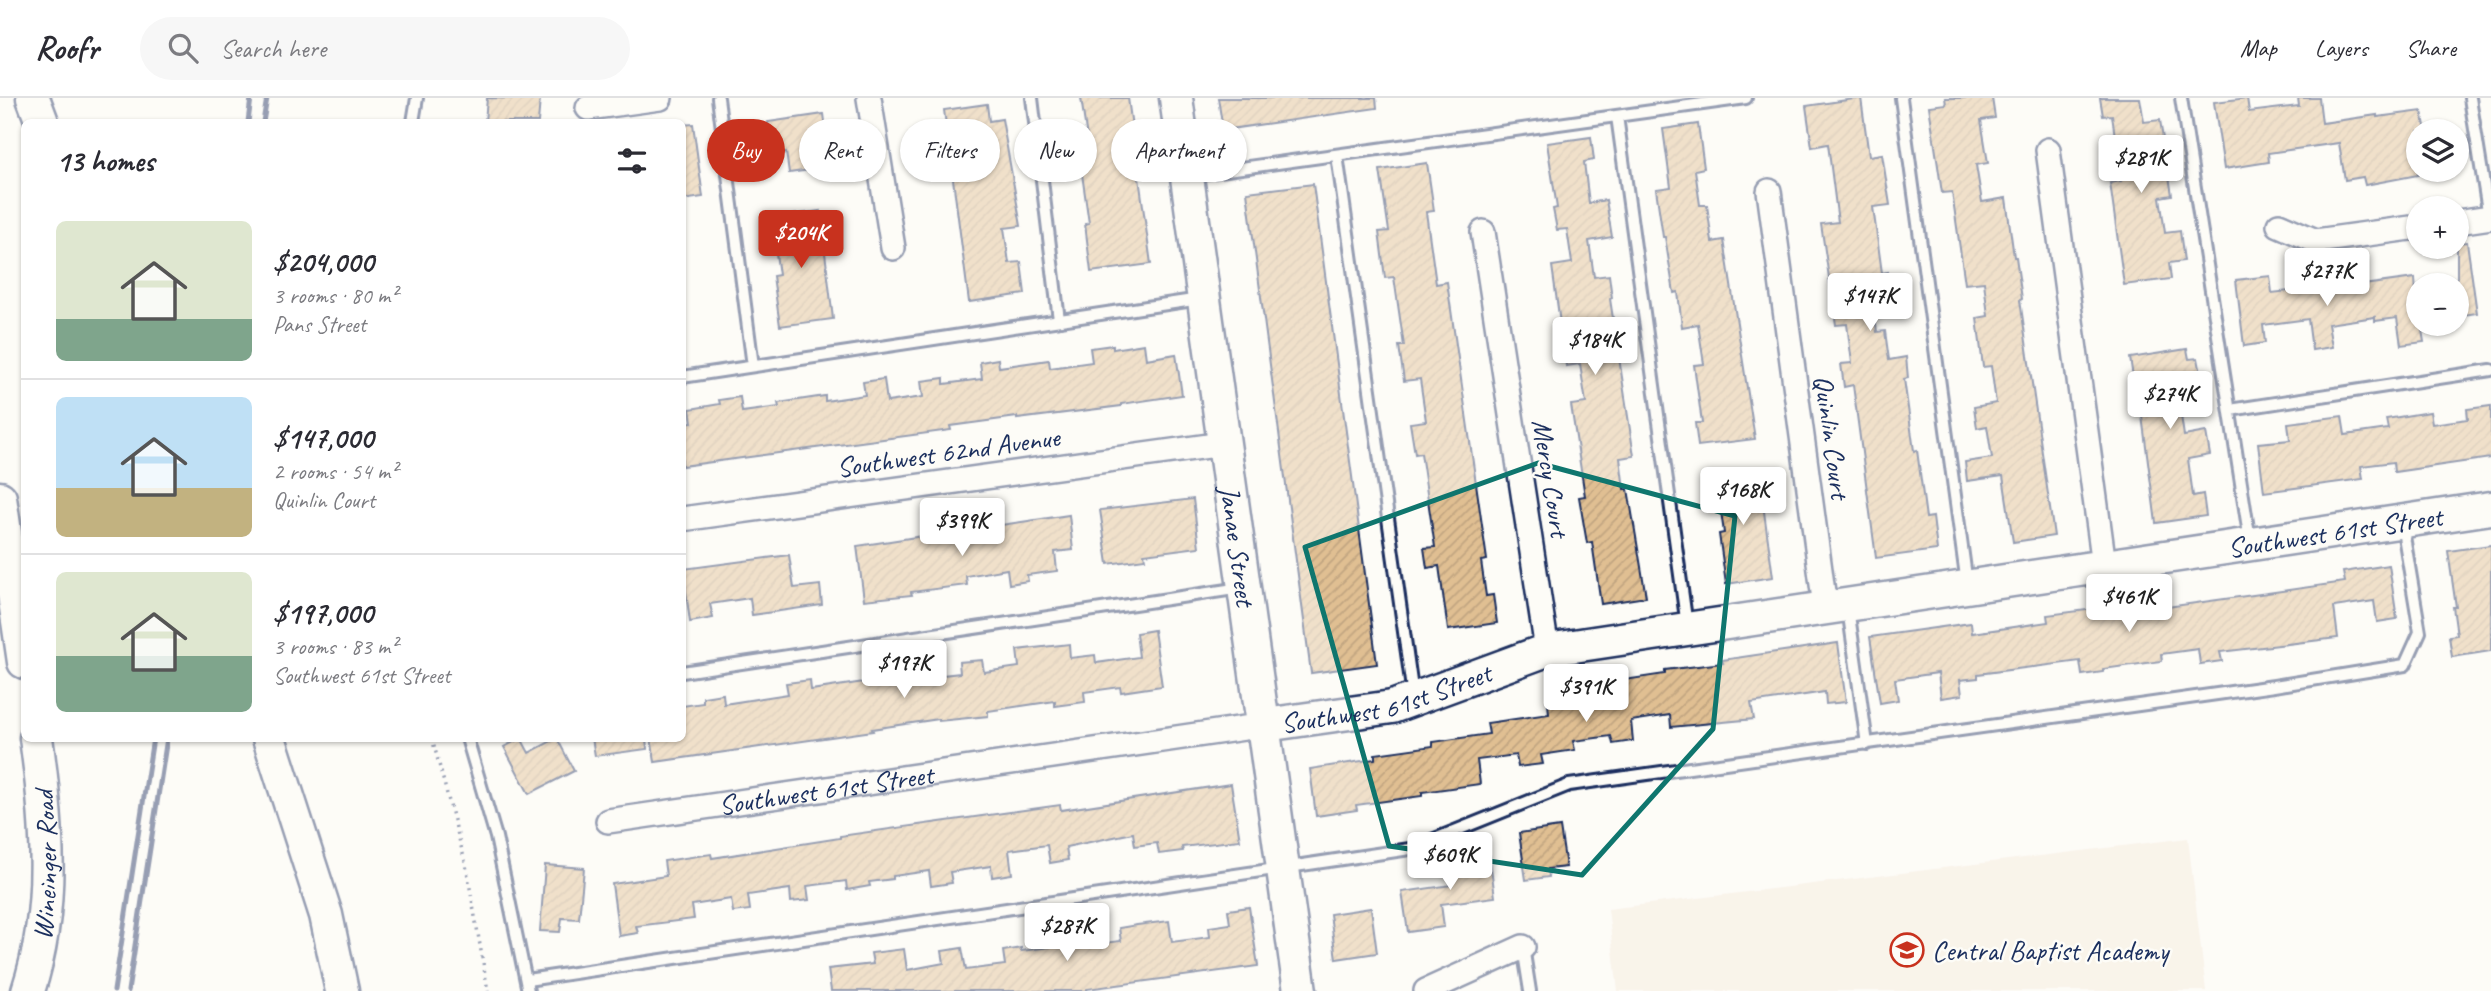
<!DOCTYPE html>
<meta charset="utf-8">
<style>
:root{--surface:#fff;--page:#f7f7f7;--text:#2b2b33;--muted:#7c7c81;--line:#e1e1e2;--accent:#c8321e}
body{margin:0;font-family:Caveat,sans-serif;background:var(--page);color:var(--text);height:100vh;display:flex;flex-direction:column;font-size:26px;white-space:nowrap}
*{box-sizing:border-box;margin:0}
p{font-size:23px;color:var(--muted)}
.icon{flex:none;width:38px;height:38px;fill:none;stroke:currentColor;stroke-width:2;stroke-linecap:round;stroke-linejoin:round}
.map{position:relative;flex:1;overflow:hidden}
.drawer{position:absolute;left:21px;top:21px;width:665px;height:623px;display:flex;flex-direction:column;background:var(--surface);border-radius:10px;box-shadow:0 2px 5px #0004}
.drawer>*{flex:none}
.hud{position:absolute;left:707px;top:21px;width:665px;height:63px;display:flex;gap:14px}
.buttons{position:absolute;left:2406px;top:21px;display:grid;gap:14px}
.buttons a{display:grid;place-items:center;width:63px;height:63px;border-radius:50%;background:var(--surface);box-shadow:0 2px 5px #0004;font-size:35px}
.price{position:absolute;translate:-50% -60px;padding:0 16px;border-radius:7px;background:#fff;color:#222;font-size:23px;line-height:46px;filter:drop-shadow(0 2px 4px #0008)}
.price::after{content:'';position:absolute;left:50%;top:42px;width:21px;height:16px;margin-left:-10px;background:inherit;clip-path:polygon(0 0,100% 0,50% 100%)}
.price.current{background:var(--accent);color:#fff}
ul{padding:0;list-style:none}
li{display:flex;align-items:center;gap:21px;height:175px;padding:0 35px}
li+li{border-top:2px solid var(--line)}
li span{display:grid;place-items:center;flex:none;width:196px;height:140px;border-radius:10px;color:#555}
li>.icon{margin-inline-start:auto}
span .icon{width:84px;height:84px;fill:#fffc;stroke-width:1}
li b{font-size:30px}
h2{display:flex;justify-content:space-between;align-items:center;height:84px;padding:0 35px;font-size:30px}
.pill{padding:0 24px;border-radius:32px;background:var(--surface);box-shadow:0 2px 5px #0004;font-size:24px;line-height:63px}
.pill.current{background:var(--accent);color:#fff}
header{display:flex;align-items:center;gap:42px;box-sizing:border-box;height:98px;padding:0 35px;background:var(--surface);border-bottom:2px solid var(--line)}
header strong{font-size:33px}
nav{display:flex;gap:38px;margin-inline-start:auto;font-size:24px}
.search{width:490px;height:63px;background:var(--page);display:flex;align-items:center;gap:18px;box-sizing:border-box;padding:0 24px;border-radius:38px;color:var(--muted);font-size:26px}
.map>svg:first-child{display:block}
</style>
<header>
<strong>Roofr</strong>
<div class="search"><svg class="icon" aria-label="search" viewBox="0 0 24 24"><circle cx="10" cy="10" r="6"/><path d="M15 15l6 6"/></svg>Search here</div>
<nav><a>Map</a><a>Layers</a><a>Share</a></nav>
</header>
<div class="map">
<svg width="2491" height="893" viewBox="0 0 2491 893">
<defs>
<pattern id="building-hatch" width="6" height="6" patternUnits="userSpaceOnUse" patternTransform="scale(1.75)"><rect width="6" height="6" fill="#e0bf92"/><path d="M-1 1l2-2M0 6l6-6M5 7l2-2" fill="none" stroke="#c0a480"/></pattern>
</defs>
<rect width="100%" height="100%" fill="#fdfcf7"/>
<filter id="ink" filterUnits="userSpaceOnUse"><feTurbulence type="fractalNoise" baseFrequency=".0143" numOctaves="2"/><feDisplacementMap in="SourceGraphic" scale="14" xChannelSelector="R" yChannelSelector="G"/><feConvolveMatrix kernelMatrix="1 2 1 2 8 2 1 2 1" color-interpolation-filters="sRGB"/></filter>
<g filter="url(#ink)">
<path fill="#f4ead9" d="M2188,740L2206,893H1618L1608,811Z"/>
<path fill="url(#building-hatch)" stroke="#1b2f5e" stroke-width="2" d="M487,0L540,1L538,24H485Z
M1081,0H1128L1151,166L1091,174L1085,126L1089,125L1079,55L1089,53Z
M1218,0H1376L1377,10L1223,32Z
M1861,0L1869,58L1882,56L1890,107L1873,109L1882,175L1888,174L1890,193L1872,196L1877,234L1885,233L1889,262L1906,259L1908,280L1904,281L1914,353L1917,352L1926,420L1933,419L1937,452L1876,460L1853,287L1844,289L1841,266L1852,265L1847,226L1836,227L1821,126L1838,124L1828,46L1812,49L1806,8Z
M1945,0H1992L1995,20L1981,22L1988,65L1976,67L1982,104L2006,100L2014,159H2016L2022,201L2020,202L2054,438L2013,444L2003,378L1967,383L1965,364L1992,360L1987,328L1977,330L1974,309L1996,305L1991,268L1983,269L1977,220L1988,218L1984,184L1965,186L1952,94L1942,95L1929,8L1946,6Z
M2100,0H2140L2144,24L2160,22L2172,97L2160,99L2165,135L2180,133L2184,163L2169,165L2171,181L2124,187L2110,85L2121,83L2112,17L2103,18Z
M2247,0L2249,14L2299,8L2298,0H2319L2322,25L2377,17V19L2422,13L2426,33H2418V77L2365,87L2363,79L2345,82L2339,45L2268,55L2269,64L2224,71L2214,4Z
M987,6L989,23L1002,21L1021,128L1004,130L1009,165L1021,164L1025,196L969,204L944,12Z
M824,16L831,69L789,75L786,54L772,56L768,24Z
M693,26L703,99L682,102V27Z
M1698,26L1704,70L1695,72L1700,107H1707L1712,144L1724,142L1755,341L1698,348L1695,325H1702L1694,267L1704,266L1698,226L1682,229L1678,194L1674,195L1665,139H1663L1656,91L1671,89L1663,31Z
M1591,39L1594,62L1584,64L1589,105L1606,102L1612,139L1589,143L1594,179L1609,177L1612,200L1610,201L1634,358L1620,360L1624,391H1628L1646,499L1601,506L1592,444L1587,445L1579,399L1585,398L1571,307L1586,305L1580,266L1566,268L1552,168L1572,165L1567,131L1557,132L1553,111L1557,110L1547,45Z
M1427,65L1434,113L1426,114L1436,186L1447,184L1487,462L1481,463L1486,498L1493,497L1497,525L1448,532L1439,468L1427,470L1424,450L1435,449L1421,355L1415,356L1410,325L1426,323L1420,281L1404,283L1399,248H1404L1394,179L1385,180L1379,134L1389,133L1380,72Z
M1313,86L1377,566L1311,575L1247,94Z
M820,113L833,221L780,228L773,178L779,177L771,120Z
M2467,144L2477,215L2457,218V145Z
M2270,178L2272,195L2348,186V189L2415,180L2418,226H2421L2424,244L2401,247L2397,220L2375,223V219L2328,226L2332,249L2312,252L2308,221L2263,227L2265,245L2244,248L2236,182Z
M1144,246L1146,261L1176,256L1182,297L1121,306V308L1017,321V319L950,328L951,332L682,368V325L692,324L690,311L720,306L719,302L740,299L742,314L779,309L778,305L825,298V303L865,297L863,284L884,281L887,304L923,299L921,283L944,280V286L982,281L980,264L998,261L999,269L1049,262L1050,270L1092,264L1090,250L1113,247V251Z
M2187,251L2189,261L2198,260L2202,281H2196L2198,301L2179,304L2184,338L2206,334L2210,357L2188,361L2193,398L2203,396L2206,418L2156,425L2141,310H2138L2130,260Z
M2491,308V360L2394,374L2393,364L2361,368L2363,381L2264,394L2258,345L2290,342L2288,325L2342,318L2345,337L2388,331L2386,321L2430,314L2432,326L2468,321L2467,311Z
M1758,370L1773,479L1726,486L1719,436L1724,435L1716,377Z
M1193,401L1199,449L1144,456L1145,461L1108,466L1100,412Z
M1069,417L1073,452L1055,454L1057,473L1027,477L1028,483L1009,486L1007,471L966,478L967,487L911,494L912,497L864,502L857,448L936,436L938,444L982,438L981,430Z
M2491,447V553L2452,559L2449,538L2457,537L2453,509H2456L2448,453Z
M789,457L794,490L820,487L822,507L752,517L750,500L710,506L713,520L690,524L683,471Z
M2389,467L2397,521L2377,524L2374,503L2334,509L2338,540L2220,554L2222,563L2200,566L2198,551L2161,556L2162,563L2103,571V574L2082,577L2080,563L1978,576V580L1960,582L1962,597L1941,600L1938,575L1895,581L1898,602L1880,605L1870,539L1971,525L1972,535L2048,524L2047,517L2094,511L2096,519L2345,484L2343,474Z
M1154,532L1162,588L1121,594L1120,589L1084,594L1085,604L1055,608V603L988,613V618L939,623V621L872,631L873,633L655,664L651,640H682V608L703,605V599L723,596L724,606L788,596L786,585L810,582L811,592L877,582L875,571L914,565L916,580L960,575L959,564L982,562L984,574L1019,569L1017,552L1069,546L1070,560L1095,557L1096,565L1139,559L1136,535Z
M1838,545L1846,604L1826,606L1825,594L1751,605L1754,621L1671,629L1670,617L1631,623L1633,643L1613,646L1611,638L1573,643L1575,652L1541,657L1543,666L1518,669L1516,657L1477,662L1480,686L1422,694V698L1356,707L1357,712L1316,718L1310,671L1375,661V656L1433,648V644L1489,636L1487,625L1549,616L1548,605L1606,597L1604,585L1665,576V572L1723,565L1722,562Z
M521,640L529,655L557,640L574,673L529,696L504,649Z
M592,640H646L647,651L595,658Z
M1231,686L1240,742L1182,749L1183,753L1159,756L1157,745L1135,748L1133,735L1066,749L1068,762L1050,765L1047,747L1009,752L1012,776L992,779L991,768L950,774L952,785L931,788L929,773L893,778V781L869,784L870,788L847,792L846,783L807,788L809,802L791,804L790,791L748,797L750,812L733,814L731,801L692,807L694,821L636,828L638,835L619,838L612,786L666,778L664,763L711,756L712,760L840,740V738L1060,707L1061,712Z
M1560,729L1566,769L1548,771L1549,779L1526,782L1519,735Z
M1489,755L1495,799L1441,806L1444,829L1408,834L1402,794L1452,787L1448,761Z
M545,767L584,770L579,821L562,820L560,834L540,833Z
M1249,809L1258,868L1087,891V893H831L828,871L873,866L871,855L904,851L907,872L944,865L942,853L962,850L966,872L1005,867L1003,853L1021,850V853L1057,848L1056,840L1079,836L1080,848L1121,843L1119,830L1137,827L1169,823L1172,844L1210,839L1209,829L1230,826L1228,812Z
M1371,810L1377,855L1336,861L1330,816Z"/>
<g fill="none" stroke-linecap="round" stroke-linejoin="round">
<defs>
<path id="lane" d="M718,0L753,268
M1032,0L1059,222
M1901,0L1967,486
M2181,0L2250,443
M2470,0L2489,119
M1617,18L1687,528
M413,24L417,0
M1337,57L1413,598
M1191,77L1746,0
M682,279L1200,201
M2230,312L2491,272
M1848,510L1867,646
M682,574L1241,490
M467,640L496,739L528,893
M1523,849L1530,893
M527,882L1410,751L1569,687L2274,588L2405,567L2420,534L2402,426"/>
<g id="street">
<path d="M869,0L893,150"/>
<path d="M588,10L660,0"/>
<path d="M2048,52L2104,467"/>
<path d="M1769,93L1825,509"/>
<path d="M2457,124L2491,119"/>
<path d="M2279,127L2316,143L2418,129"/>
<path d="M1483,134L1547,552"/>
<path d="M682,421L1223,346"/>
<path id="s1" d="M608,723L1265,627"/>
<path d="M1426,893L1523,849"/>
</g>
<g id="secondary">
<path d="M33,0L42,24"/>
<path id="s2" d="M1176,0L1300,893"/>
<path d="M0,400L24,564"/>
<path id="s3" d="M1265,627L1392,609L1547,552L2491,410"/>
<path d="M269,640L326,817L342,893"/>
<path id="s4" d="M28,893C55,811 48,724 36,640"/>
</g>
</defs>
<use href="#lane" stroke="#1b2f5e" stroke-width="16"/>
<use href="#street" stroke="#1b2f5e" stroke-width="28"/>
<use href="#secondary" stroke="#1b2f5e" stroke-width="37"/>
<path stroke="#1b2f5e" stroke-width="3.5" stroke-dasharray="2 5" stroke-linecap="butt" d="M432,640L466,767L488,893"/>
<use href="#lane" stroke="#fdfcf7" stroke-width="10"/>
<use href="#street" stroke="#fdfcf7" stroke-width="23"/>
<use href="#secondary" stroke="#fdfcf7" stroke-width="32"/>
<path stroke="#1b2f5e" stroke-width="5" d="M248,24L251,0
M263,24L267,0
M114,893L153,640
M128,893L167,640"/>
</g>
</g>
<path d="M0 0H2491V893H0ZM1538,365L1735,418L1713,631L1582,777L1389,748L1305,449Z" fill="#fdfcf7" fill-opacity=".55" fill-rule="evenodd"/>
<path fill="none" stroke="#0f766e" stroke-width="5" stroke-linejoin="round" d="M1538,365L1735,418L1713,631L1582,777L1389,748L1305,449Z"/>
<defs>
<symbol id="school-ring" viewBox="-11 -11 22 22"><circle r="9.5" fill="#fdfcf7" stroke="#c8321e" stroke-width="1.5"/><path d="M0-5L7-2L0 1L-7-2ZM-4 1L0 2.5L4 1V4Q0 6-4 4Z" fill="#c8321e"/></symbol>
</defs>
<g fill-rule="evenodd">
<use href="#school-ring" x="1888" y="833" width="38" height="38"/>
</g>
<g text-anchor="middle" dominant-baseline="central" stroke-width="5" stroke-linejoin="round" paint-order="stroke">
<g font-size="28" fill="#1b2f5e" stroke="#fdfcf7">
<text transform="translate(1832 339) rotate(82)">Quinlin Court</text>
<text transform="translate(948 354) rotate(-8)">Southwest 62nd Avenue</text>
<text transform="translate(1551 380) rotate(81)">Mercy Court</text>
<text stroke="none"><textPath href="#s3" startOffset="1090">Southwest 61st Street</textPath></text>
<text stroke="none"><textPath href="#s2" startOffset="452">Janae Street</textPath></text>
<text stroke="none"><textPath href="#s3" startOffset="124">Southwest 61st Street</textPath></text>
<text stroke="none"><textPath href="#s1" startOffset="220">Southwest 61st Street</textPath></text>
<text stroke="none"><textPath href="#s4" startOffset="128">Wineinger Road</textPath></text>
</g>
<g font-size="28" fill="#1b2f5e" stroke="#fdfcf7" text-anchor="start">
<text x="1932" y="852">Central Baptist Academy</text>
</g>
</g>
</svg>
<div class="buttons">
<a><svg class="icon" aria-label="layers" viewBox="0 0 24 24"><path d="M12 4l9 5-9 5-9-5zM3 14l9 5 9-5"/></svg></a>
<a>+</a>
<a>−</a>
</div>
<b class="price" style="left:2141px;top:97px">$281K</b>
<b class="price current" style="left:801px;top:172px">$204K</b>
<b class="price" style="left:2327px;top:210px">$277K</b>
<b class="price" style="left:1870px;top:235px">$147K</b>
<b class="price" style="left:1595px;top:279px">$184K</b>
<b class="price" style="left:2170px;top:333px">$274K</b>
<b class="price" style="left:1743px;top:429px">$168K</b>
<b class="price" style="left:962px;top:460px">$399K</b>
<b class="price" style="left:2129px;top:536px">$461K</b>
<b class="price" style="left:904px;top:602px">$197K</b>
<b class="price" style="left:1586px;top:626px">$391K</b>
<b class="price" style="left:1450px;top:794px">$609K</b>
<b class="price" style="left:1067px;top:865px">$287K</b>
<div class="hud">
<a class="pill current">Buy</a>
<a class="pill">Rent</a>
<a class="pill">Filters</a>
<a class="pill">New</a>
<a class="pill">Apartment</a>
</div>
<section class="drawer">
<h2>13 homes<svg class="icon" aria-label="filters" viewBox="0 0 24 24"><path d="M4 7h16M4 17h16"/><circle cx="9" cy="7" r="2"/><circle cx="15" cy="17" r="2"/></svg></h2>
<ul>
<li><span style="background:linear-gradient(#dfe7d0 70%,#7fa58c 0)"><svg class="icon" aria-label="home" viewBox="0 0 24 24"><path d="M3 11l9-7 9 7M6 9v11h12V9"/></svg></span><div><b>$204,000</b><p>3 rooms · 80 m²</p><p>Pans Street</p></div></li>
<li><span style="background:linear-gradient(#bfe0f5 65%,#c2b280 0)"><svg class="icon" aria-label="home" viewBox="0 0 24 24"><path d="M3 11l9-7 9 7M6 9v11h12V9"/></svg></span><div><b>$147,000</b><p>2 rooms · 54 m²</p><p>Quinlin Court</p></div></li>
<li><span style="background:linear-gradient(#dfe7d0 60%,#7fa58c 0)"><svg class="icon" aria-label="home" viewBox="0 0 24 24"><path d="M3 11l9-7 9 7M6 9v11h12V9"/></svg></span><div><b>$197,000</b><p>3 rooms · 83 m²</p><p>Southwest 61st Street</p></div></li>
</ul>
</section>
</div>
